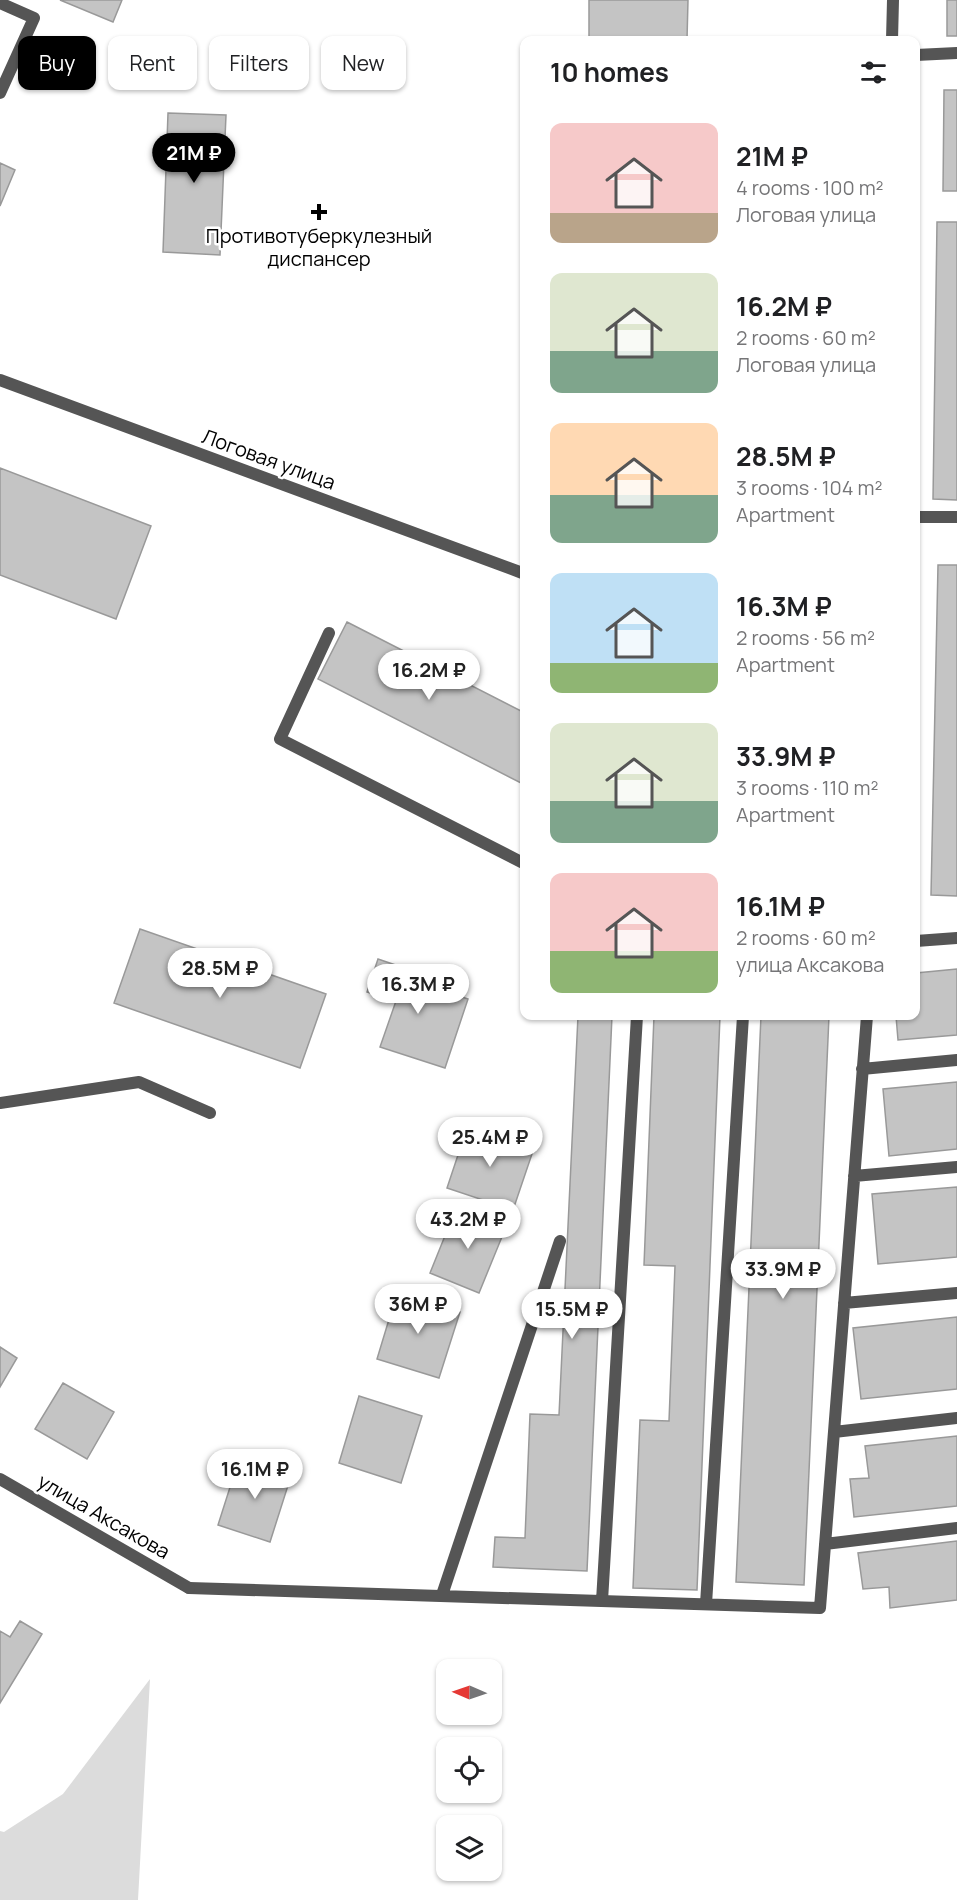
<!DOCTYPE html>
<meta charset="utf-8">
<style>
:root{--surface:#fff;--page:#f2f2f2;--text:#202124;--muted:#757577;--accent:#000}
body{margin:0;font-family:Manrope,sans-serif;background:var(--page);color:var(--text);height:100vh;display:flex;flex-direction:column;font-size:22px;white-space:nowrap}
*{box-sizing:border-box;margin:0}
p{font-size:20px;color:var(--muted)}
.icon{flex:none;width:33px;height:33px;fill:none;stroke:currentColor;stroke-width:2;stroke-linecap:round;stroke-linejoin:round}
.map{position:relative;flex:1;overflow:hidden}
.drawer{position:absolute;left:520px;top:36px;width:400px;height:984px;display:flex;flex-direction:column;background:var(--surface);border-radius:12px;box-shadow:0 2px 4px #0004}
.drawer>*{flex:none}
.banner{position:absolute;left:18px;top:36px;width:412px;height:54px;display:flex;gap:12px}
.needle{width:39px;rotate:272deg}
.controls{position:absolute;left:436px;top:1659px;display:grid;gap:12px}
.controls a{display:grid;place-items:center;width:66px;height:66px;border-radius:12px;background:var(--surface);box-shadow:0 2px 4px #0004;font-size:30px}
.price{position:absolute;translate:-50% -51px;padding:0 14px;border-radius:21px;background:#fff;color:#222;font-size:20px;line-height:39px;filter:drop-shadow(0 2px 3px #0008)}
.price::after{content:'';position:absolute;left:50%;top:36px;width:18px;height:14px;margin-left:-9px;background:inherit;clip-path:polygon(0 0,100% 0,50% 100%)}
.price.active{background:var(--accent);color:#fff}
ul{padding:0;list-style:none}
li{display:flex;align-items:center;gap:18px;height:150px;padding:0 30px}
li span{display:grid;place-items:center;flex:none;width:168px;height:120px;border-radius:12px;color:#555}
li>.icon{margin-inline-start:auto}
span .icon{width:72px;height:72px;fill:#fffc;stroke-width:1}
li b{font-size:26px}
h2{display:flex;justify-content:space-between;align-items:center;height:72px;padding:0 30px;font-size:26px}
.tag{padding:0 21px;border-radius:12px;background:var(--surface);box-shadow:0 2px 4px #0004;font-size:21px;line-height:54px}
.tag.active{background:var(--accent);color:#fff}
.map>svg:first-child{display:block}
</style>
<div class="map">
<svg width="957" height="1900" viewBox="0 0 957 1900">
<rect width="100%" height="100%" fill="#fff"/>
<path fill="#dcdcdc" d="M150,1679L138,1900H0V1831L4,1832L63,1794Z"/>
<path fill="#c4c4c4" stroke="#999" stroke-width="1.5" d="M60,0H122L113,22Z
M589,0H688L687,40H589Z
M947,0H957V36H947Z
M944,90H957V191H943Z
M168,113L226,115L220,255L163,252Z
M0,163L15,170L0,206Z
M937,222H957V500L933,499Z
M0,468L151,526L116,619L0,575Z
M938,565H957V896L931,895Z
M347,622L525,713V785L318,679Z
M140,929L326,994L300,1068L114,1003Z
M378,959L416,972L413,981L468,999L445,1068L380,1047L396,1001L367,992Z
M957,969V1035L898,1040L896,1016H916V973Z
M578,1016H612L587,1571L493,1567L495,1537L525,1538L530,1414L559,1415Z
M654,1016H720L697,1590L633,1588L640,1420L669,1421L675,1266L644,1265Z
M761,1016H829L804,1585L736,1582Z
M957,1082V1149L889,1156L883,1089Z
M468,1125L534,1148L513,1210L447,1188Z
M957,1187V1257L878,1264L872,1194Z
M457,1206L506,1227L479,1293L430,1273Z
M397,1293L460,1312L439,1378L377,1359Z
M957,1317V1389L861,1399L853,1328Z
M0,1347L17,1358L0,1387Z
M63,1383L114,1412L87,1459L35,1429Z
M359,1396L422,1416L401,1483L339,1463Z
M957,1436V1506L854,1517L850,1479L869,1478L865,1446Z
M239,1459L291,1476L270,1542L218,1525Z
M957,1541V1600L890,1608L889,1587L863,1589L858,1553Z
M20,1621L42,1634L0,1703V1631L10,1637Z"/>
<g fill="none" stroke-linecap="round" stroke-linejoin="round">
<path stroke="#555" stroke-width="12" d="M0,3L34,18L0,93
M916,55L957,53
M329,633L280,739L525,864
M916,941L957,938
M862,1069L957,1060
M0,1103L139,1082L210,1113
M854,1176L957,1167
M844,1303L957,1293
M834,1432L957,1418
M825,1544L957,1528
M189,1588L820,1608L867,1016
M442,1595L560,1241
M602,1601L637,1016
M706,1604L743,1016"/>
<path stroke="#555" stroke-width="12" d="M916,517H957
M0,1479L189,1588"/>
<path stroke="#555" stroke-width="12" d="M892,40L893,0
M0,380L525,574"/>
</g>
<path fill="#000" stroke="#fff" stroke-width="2" d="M316 203h6v6h6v6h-6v6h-6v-6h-6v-6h6z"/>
<g text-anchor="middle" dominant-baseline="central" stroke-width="5" stroke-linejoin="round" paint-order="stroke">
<g font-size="20" fill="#000" stroke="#fff">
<text x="319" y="235">Противотуберкулезный<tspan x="319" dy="23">диспансер</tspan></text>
</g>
<g font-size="20" fill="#000" stroke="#fff">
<text transform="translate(269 459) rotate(20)">Логовая улица</text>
<text transform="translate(104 1516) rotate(30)">улица Аксакова</text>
</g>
</g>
</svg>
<div class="controls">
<a><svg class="needle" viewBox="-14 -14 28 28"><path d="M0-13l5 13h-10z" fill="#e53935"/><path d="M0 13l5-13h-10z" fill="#757577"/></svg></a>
<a><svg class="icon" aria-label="locate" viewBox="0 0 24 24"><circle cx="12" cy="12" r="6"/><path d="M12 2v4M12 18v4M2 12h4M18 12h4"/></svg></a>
<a><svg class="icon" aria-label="layers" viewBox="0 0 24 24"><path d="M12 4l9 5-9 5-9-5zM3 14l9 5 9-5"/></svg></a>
</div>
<b class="price active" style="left:194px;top:184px">21M ₽</b>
<b class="price" style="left:429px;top:701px">16.2M ₽</b>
<b class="price" style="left:220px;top:999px">28.5M ₽</b>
<b class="price" style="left:418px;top:1015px">16.3M ₽</b>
<b class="price" style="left:490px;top:1168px">25.4M ₽</b>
<b class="price" style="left:468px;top:1250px">43.2M ₽</b>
<b class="price" style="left:783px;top:1300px">33.9M ₽</b>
<b class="price" style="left:418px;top:1335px">36M ₽</b>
<b class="price" style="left:572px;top:1340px">15.5M ₽</b>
<b class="price" style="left:255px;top:1500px">16.1M ₽</b>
<div class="banner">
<a class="tag active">Buy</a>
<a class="tag">Rent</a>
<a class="tag">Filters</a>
<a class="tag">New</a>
</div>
<section class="drawer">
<h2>10 homes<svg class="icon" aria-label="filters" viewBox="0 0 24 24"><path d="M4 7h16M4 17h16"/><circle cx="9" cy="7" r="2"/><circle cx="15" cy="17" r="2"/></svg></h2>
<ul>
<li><span style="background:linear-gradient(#f6c9c9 75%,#b9a48a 0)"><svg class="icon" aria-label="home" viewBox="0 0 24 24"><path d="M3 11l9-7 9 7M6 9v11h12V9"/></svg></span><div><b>21M ₽</b><p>4 rooms · 100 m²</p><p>Логовая улица</p></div></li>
<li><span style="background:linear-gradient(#dfe7d0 65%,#7fa58c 0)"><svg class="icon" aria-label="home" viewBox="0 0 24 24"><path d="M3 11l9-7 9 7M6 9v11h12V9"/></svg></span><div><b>16.2M ₽</b><p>2 rooms · 60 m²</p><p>Логовая улица</p></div></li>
<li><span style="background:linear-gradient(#ffd9b3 60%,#7fa58c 0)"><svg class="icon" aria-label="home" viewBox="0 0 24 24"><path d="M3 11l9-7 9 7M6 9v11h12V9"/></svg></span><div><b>28.5M ₽</b><p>3 rooms · 104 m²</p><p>Apartment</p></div></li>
<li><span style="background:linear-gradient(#bfe0f5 75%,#8fb573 0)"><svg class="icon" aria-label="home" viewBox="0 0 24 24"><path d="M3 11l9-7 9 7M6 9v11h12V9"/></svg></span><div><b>16.3M ₽</b><p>2 rooms · 56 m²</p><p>Apartment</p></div></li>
<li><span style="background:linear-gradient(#dfe7d0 65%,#7fa58c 0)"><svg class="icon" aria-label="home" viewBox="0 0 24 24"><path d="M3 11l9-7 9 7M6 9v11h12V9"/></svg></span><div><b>33.9M ₽</b><p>3 rooms · 110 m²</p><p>Apartment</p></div></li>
<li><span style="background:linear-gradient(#f6c9c9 65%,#8fb573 0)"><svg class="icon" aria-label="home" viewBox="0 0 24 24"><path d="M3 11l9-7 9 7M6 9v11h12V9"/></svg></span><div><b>16.1M ₽</b><p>2 rooms · 60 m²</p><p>улица Аксакова</p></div></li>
</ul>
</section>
</div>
